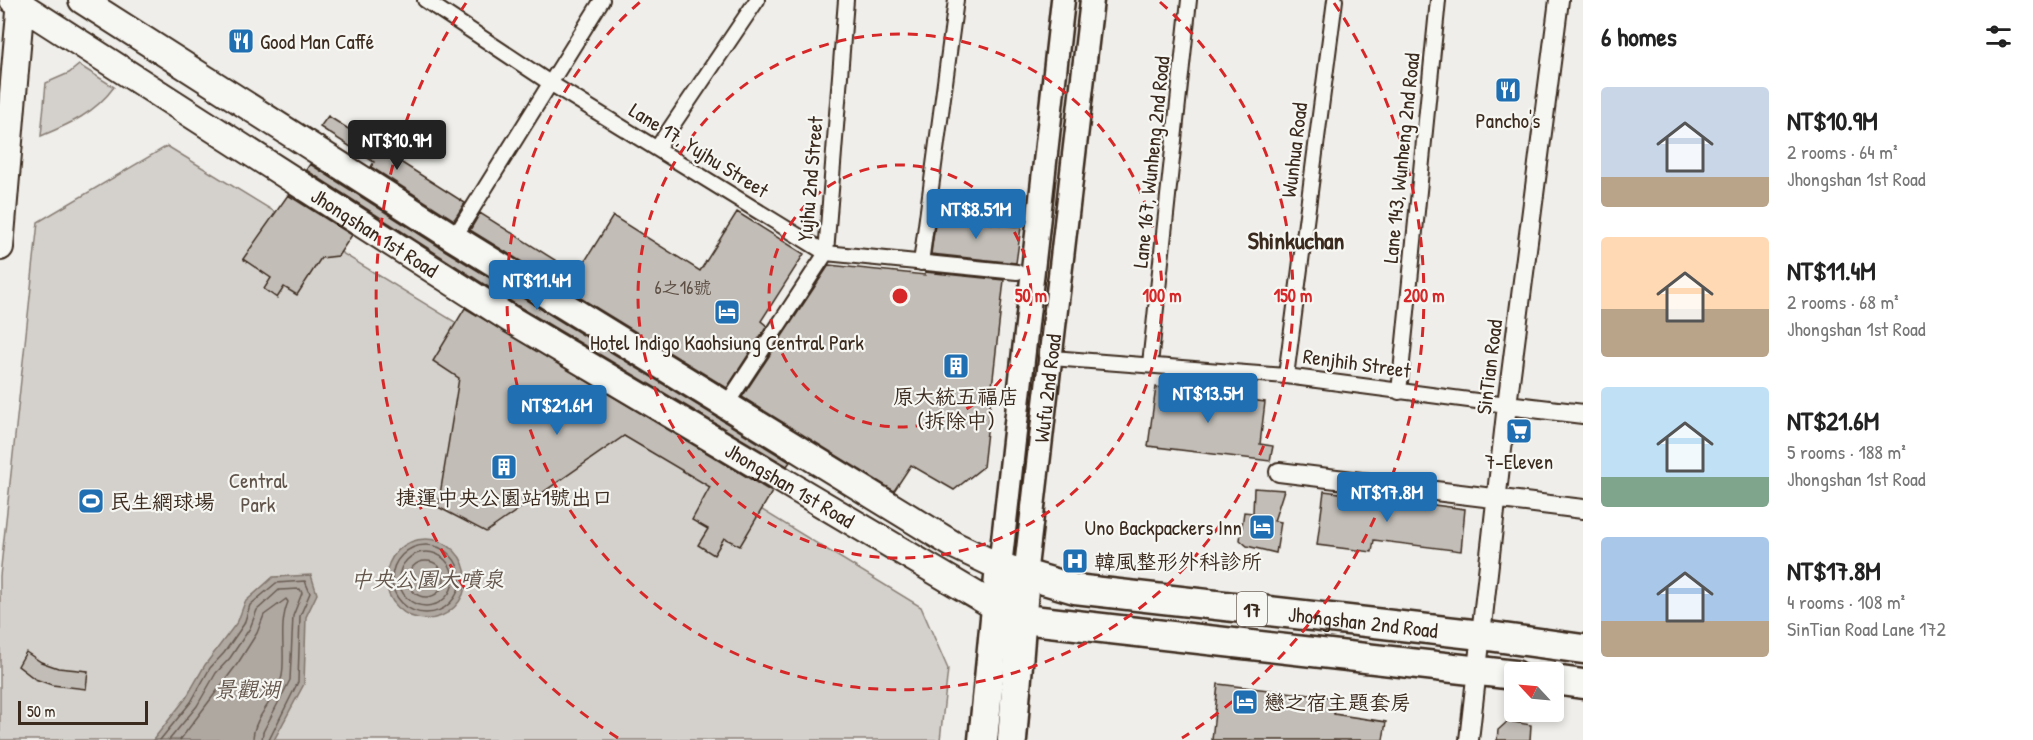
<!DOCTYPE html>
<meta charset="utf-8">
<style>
:root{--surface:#fff;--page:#f2f2f2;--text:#222;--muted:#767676;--accent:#1f6fb2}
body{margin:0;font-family:"Patrick Hand","LXGW WenKai TC",sans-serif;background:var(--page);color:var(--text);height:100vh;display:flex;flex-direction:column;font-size:22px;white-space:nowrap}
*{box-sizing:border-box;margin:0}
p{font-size:20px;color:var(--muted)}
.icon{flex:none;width:33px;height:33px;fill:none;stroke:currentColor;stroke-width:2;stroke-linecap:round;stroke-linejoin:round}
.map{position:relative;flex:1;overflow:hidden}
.details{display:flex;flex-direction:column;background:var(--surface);width:450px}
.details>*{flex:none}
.needle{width:39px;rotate:296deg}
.controls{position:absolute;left:1504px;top:662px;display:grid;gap:12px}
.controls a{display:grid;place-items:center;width:60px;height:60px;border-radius:6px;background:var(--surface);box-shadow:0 3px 9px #0003;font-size:30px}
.scale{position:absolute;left:18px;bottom:15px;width:130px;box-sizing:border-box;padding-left:6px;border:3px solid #3b2a1e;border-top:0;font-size:16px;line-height:21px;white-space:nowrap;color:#3b2a1e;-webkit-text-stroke:4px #f6f6f2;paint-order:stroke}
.price{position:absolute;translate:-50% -51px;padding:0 14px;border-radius:6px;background:var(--accent);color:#fff;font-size:20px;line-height:39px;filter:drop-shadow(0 2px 3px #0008)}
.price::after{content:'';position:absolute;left:50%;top:36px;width:18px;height:14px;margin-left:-9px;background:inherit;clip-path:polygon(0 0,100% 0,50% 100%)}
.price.current{background:#222;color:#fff}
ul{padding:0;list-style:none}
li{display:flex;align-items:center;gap:18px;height:150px;padding:0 18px}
li span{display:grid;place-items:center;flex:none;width:168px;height:120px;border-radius:6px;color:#555}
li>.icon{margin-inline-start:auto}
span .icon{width:72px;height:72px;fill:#fffc;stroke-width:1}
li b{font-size:26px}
h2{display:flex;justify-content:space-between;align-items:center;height:72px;padding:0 18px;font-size:26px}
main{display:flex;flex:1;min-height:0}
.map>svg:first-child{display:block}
</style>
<main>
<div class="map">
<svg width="1583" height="740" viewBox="0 0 1583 740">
<rect width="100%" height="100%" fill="#efeeea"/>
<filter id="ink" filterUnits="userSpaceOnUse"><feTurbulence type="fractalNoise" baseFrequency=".0167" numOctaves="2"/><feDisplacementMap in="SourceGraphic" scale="12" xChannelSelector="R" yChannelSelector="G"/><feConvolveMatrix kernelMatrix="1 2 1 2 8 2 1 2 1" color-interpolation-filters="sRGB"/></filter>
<g filter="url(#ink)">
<path fill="#d4d1cc" stroke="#887e75" stroke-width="1.5" d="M79,65L114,87C95,113 70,124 41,136L46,83L69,73Z
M167,146L921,607L948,669L940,740H0V576L38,222Z"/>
<path fill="#afa8a1" stroke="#81766d" stroke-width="1.5" d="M386 579a40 40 0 1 1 80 0a40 40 0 1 1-80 0Z
M311,575L317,594L306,617L304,684L274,740H153L186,698L205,665L238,621L245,602L273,577Z"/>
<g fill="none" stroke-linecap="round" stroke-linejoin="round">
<path stroke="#695c52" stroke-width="1.5" d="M392 579a34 34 0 1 1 68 0a34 34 0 1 1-68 0Z
M399 579a27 27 0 1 1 54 0a27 27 0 1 1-54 0Z
M408 579a18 18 0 1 1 36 0a18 18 0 1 1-36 0Z
M160,740L191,702L210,668L224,653L244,624L250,605L276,583L305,581L310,593L300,616L298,682L269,740
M169,740L197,706L216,673L230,658L250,628L257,610L279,590L300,589L302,593L293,616L290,680L263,732L262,740
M180,740L238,663L257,633L264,615L286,599L288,602C278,626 286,652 282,676C277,699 253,716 253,740"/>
</g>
<path fill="#c2bdb7" stroke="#3b2a1e" stroke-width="1.5" d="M328,116L465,203L454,220L371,167L374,162L320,127Z
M310,164L446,251L790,462L787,466L518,306L306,170Z
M288,195L352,235L338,256L321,258L297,295L284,287L277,298L264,289L271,278L243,259Z
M737,212L804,254L761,321L767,326L727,388L470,230L480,213L577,274L613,216L700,271Z
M936,217L1021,227L1016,263L931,254Z
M829,265L925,275V272L1004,280L983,467L954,490L911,465L894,491L742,397Z
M465,308L772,492L740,546L724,538L714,555L698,545L708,529L692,520L710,487L624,436L486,532L438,507L459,378L433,361Z
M1156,387L1265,402L1260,444L1273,446L1270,461L1148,446Z
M1254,488L1284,490L1274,521L1281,522L1276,553L1247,546L1240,540L1244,512L1253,513Z
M1324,491L1465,509L1461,551L1374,540L1372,552L1317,545Z
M26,652L41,662L58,668L88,671L86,689L52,685L35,679L18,666Z
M1218,684L1336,698L1334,714L1386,722L1383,740H1212Z
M1508,721L1531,725L1530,740H1497L1498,730Z"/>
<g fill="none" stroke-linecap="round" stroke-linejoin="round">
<defs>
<path id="pedestrian" d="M425,0L550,83L826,253L1017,272
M657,148L757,0
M454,238L602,0
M921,263L956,0
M1052,358L1286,376L1507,405
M1150,364L1189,0
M1286,376L1335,0
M1399,392L1438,0
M726,405L826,253L846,0"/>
<path id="minor" d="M1507,405L1583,414
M1279,472L1583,509
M1469,740L1507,405L1559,0"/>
<g id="tertiary">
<path d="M1000,567L1063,0"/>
<path id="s1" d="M1025,576L1092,0"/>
</g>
<g id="secondary">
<path id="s2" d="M13,0L510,319L996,607"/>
<path d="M82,0L454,238L954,545L1000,567"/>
<path d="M0,247L21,0"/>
</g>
<g id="primary">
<path d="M996,607L1023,619L1515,675"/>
<path d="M1554,680L1583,684"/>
<path id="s3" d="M983,740L1000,567L1075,589L1481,635L1583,649"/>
<path d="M1012,740L1025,576"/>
</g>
</defs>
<use href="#pedestrian" stroke="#3b2a1e" stroke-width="18"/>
<use href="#minor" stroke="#3b2a1e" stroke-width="22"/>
<use href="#tertiary" stroke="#3b2a1e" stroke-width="27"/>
<use href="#secondary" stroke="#3b2a1e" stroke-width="30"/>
<use href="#primary" stroke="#3b2a1e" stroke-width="33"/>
<use href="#pedestrian" stroke="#f6f6f2" stroke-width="14"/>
<use href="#minor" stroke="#f6f6f2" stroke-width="18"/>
<use href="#tertiary" stroke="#f6f6f2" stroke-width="22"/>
<use href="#secondary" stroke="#f6f6f2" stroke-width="26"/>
<use href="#primary" stroke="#f6f6f2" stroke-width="28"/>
</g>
</g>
<g fill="none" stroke="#d62828" stroke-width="3" stroke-dasharray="10 8">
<circle cx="900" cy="296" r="131"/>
<circle cx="900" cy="296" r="262"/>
<path d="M1160 2A393 393 0 1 1 640 2"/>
<path d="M618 738A524 524 0 0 1 466 3M1334 3A524 524 0 0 1 1182 738"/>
</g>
<defs>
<symbol id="restaurant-square" viewBox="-11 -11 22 22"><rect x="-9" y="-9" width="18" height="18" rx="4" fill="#1f6fb2" stroke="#f6f6f2"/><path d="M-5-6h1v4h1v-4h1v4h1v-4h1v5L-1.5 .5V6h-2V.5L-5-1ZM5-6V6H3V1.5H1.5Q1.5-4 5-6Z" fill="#fff"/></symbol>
<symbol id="hotel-square" viewBox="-11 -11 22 22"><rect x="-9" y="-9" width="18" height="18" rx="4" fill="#1f6fb2" stroke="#f6f6f2"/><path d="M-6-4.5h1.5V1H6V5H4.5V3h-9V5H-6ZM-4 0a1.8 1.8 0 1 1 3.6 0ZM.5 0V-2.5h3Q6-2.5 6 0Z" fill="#fff"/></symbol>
<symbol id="building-square" viewBox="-11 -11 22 22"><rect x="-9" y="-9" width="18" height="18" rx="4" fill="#1f6fb2" stroke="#f6f6f2"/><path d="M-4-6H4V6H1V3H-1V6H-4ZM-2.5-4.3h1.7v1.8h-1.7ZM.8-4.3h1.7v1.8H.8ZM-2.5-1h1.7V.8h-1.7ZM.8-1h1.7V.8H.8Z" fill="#fff"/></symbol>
<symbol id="supermarket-square" viewBox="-11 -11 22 22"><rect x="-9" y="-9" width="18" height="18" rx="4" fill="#1f6fb2" stroke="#f6f6f2"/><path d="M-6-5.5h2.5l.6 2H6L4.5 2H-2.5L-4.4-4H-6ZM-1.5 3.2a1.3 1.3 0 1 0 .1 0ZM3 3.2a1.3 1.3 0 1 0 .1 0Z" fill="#fff"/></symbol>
<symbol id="stadium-square" viewBox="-11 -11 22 22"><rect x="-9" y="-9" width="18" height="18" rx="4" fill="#1f6fb2" stroke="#f6f6f2"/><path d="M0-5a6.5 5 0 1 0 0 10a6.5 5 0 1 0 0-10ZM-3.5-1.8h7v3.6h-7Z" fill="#fff"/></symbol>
<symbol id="hospital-square" viewBox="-11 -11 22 22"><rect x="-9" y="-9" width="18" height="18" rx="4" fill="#1f6fb2" stroke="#f6f6f2"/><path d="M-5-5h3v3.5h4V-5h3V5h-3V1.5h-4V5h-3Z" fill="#fff"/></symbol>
</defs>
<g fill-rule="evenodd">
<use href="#restaurant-square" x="226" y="26" width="30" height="30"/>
<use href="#restaurant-square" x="1493" y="75" width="30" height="30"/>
<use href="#hotel-square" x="712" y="297" width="30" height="30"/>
<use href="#building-square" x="941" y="351" width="30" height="30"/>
<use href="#supermarket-square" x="1504" y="416" width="30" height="30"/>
<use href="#building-square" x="489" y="452" width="30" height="30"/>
<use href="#stadium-square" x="76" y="486" width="30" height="30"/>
<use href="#hotel-square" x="1247" y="512" width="30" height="30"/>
<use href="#hospital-square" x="1060" y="546" width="30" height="30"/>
<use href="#hotel-square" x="1230" y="687" width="30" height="30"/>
</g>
<g text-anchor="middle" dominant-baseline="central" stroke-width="4.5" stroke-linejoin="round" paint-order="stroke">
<g font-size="18" fill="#5d4f44">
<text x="683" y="287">6之16號</text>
</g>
<rect fill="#f6f6f2" stroke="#73675e" stroke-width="1.5" x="1237" y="592" width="30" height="34" rx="4.5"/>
<g font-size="20" font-weight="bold" fill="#3b2a1e">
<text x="1252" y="609">17</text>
</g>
<g font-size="21" fill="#3b2a1e" stroke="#f6f6f2">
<text x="260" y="41" text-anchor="start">Good Man Caffé</text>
<text x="1508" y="120">Pancho's</text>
<text x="727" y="342">Hotel Indigo Kaohsiung Central Park</text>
<text x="956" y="396">原大統五福店<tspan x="956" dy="24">(拆除中)</tspan></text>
<text x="1519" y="461">7-Eleven</text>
<text x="504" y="497">捷運中央公園站1號出口</text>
<text x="110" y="501" text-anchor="start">民生網球場</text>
<text x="1242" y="527" text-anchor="end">Uno Backpackers Inn</text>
<text x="1094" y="561" text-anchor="start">韓風整形外科診所</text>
<text x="1264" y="702" text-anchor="start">戀之宿主題套房</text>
</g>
<g font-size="21" fill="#3b2a1e" stroke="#f6f6f2">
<text transform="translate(699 150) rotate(32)">Lane 17, Yujhu Street</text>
<text transform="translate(1294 150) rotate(-83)">Wunhua Road</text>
<text transform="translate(1401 158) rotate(-84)">Lane 143, Wunheng 2nd Road</text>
<text transform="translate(1151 162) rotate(-84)">Lane 167, Wunheng 2nd Road</text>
<text transform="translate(810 179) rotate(-85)">Yujhu 2nd Street</text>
<text stroke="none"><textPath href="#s2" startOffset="430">Jhongshan 1st Road</textPath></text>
<text transform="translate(1357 363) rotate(8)">Renjhih Street</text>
<text transform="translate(1489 367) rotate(-83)">SinTian Road</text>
<text stroke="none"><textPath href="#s1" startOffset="189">Wufu 2nd Road</textPath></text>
<text stroke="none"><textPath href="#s2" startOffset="916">Jhongshan 1st Road</textPath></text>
<text stroke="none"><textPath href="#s3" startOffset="542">Jhongshan 2nd Road</textPath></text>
</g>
<g font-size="21" fill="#61544a" stroke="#f6f6f2">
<text x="258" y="480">Central<tspan x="258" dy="24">Park</tspan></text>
</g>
<g font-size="22" font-style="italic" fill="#64564c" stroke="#f6f6f2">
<text x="427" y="579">中央公園大噴泉</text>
<text x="247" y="689">景觀湖</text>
</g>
<g font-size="24" font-weight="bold" fill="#3b2a1e" stroke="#f6f6f2">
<text x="1296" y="240">Shinkuchan</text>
</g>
</g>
<circle cx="900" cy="296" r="9" fill="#d62828" stroke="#f6f6f2" stroke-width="3"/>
<g font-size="18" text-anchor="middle" font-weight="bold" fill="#d62828" stroke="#f6f6f2" stroke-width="4.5" stroke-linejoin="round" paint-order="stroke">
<text x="1031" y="302">50 m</text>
<text x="1162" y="302">100 m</text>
<text x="1293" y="302">150 m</text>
<text x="1424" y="302">200 m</text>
</g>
</svg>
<div class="controls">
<a><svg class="needle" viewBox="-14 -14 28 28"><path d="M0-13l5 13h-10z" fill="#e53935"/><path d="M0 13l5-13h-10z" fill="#767676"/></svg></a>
</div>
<div class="scale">50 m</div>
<b class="price current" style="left:397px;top:171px">NT$10.9M</b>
<b class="price" style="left:976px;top:240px">NT$8.51M</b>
<b class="price" style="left:537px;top:311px">NT$11.4M</b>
<b class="price" style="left:1208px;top:424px">NT$13.5M</b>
<b class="price" style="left:557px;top:436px">NT$21.6M</b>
<b class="price" style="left:1387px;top:523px">NT$17.8M</b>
</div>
<section class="details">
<h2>6 homes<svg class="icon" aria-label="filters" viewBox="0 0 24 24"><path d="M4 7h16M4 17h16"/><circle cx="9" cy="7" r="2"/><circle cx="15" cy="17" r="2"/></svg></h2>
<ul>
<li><span style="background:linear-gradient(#c9d6e8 75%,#b9a48a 0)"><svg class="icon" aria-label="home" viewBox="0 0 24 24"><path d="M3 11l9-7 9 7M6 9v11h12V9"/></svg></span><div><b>NT$10.9M</b><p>2 rooms · 64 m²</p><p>Jhongshan 1st Road</p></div></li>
<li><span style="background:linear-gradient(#ffd9b3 60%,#b9a48a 0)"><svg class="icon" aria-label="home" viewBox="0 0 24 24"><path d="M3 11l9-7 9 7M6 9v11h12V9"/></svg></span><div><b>NT$11.4M</b><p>2 rooms · 68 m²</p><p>Jhongshan 1st Road</p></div></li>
<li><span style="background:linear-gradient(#bfe0f5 75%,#7fa58c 0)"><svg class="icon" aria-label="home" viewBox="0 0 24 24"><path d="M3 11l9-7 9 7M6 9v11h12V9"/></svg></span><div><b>NT$21.6M</b><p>5 rooms · 188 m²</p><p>Jhongshan 1st Road</p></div></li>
<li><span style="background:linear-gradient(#a9c7e8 70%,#b9a48a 0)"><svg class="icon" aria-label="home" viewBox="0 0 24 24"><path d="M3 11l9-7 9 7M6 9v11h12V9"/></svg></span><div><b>NT$17.8M</b><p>4 rooms · 108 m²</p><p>SinTian Road Lane 172</p></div></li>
</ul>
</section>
</main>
